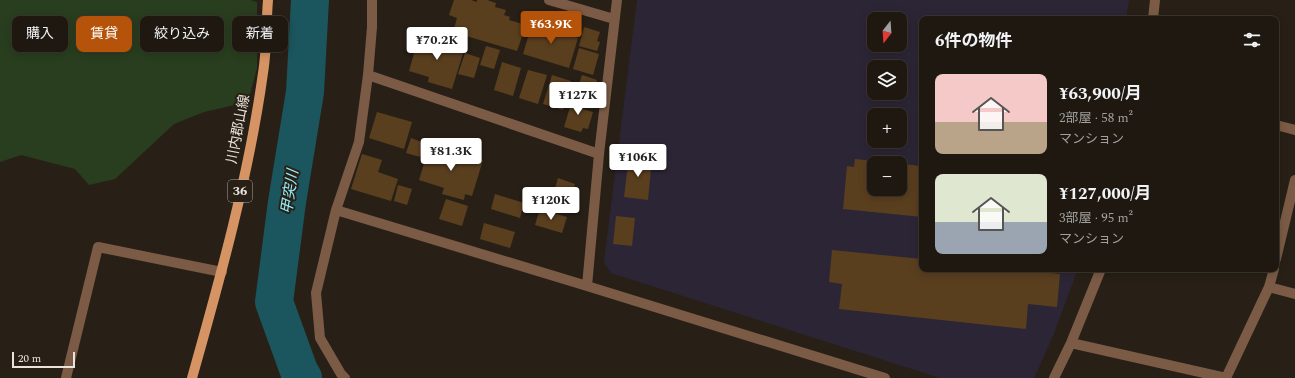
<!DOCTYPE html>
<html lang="ja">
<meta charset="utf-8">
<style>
:root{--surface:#1e1810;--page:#262119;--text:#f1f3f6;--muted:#a1a09f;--line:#3c3730;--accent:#b45309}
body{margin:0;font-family:Spectral,"Noto Sans JP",serif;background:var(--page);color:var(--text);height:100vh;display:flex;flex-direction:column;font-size:15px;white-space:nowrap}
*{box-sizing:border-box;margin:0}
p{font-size:13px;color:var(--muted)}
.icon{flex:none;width:22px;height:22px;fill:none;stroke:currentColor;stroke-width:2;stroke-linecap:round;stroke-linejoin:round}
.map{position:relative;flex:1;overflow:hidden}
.sheet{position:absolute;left:919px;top:16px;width:360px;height:256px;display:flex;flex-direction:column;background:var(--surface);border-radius:8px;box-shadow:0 2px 10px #0003,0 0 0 1px var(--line)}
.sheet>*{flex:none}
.banner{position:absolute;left:12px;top:16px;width:380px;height:36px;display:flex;gap:8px}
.needle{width:26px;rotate:197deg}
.tools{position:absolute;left:867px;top:12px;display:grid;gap:8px}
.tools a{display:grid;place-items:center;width:40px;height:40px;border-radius:8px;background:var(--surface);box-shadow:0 2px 10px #0003,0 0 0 1px var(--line);font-size:20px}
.scale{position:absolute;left:12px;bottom:10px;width:63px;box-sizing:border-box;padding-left:4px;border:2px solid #e9e3dc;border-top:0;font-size:11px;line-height:14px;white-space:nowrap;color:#e9e3dc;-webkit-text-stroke:3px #282016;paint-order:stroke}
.price{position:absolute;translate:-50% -34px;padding:0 9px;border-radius:4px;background:#fff;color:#222;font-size:13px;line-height:26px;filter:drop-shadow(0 1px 2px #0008)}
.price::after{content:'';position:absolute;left:50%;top:24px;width:12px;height:9px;margin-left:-6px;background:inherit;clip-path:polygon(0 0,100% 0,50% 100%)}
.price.on{background:var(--accent);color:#fff}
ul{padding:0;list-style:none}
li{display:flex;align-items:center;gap:12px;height:100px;padding:0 16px}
li span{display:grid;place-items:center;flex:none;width:112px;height:80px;border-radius:8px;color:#555}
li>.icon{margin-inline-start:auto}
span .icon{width:48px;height:48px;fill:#fffc;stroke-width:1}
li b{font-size:17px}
h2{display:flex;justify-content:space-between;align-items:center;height:48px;padding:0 16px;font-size:17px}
.tag{padding:0 14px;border-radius:8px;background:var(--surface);box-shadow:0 2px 10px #0003,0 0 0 1px var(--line);font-size:14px;line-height:36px}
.tag.on{background:var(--accent);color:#fff}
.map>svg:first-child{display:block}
</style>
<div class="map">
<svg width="1295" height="378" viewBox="0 0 1295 378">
<rect width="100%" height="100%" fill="#282016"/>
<path fill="#2c2535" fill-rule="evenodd" d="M637,0H1129L1126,19H922V269H1078L1053,336L1034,378H940L611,273L604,262ZM874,19H900V45H874ZM874,67H900V93H874ZM874,115H900V141H874ZM874,163H900V189H874Z"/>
<path fill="#293e1e" d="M0,0H250L257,2V68L248,102L204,112L174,124L115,179L89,185L75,169L21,155L0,162Z"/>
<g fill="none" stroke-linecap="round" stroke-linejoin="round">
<path stroke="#1b555d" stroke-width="38" d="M303,378L299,371L274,302L287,202L305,92L310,0"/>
</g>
<path fill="#5a3f1f" d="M454,0H471L477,2V0H487L496,3L495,7L506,10L504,15L510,17L509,20L526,25L517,51L453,32L457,18L449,15Z
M532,24L555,31L557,24L569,28L567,35L578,38L569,68L523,54Z
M584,27L600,32L597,41L600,42L597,51L579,46Z
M438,35L451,39L450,45L464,50L452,89L428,82L429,77L409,71L419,36L436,41Z
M486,46L500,50L494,69L480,65Z
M579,48L599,54L593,75L573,69Z
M465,53L480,58L474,78L458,74Z
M502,62L521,68L513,96L494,90Z
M528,70L547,75L538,104L519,98Z
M552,75L571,81L563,110L543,104Z
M582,75L597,80L592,95L577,90Z
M573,97L585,101L582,109L593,112L588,129L583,128L581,132L564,127Z
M377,112L412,122L404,149L369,138Z
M411,138L424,143L420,157L406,153Z
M430,144L483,160L472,196L465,194L464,200L442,194L444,188L419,180Z
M362,154L382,160L378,172L398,179L391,201L351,189Z
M629,156L652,159L648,200L624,197Z
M855,159L885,162L874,163V189H900V164L922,166V217L843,209L847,166L854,167Z
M558,178L575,184L569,204L552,199Z
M398,185L412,189L407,205L394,201Z
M495,194L524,203L520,218L491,209Z
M446,199L468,206L462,226L439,219Z
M540,209L567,217L562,233L535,225Z
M616,216L635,218L632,246L613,244Z
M484,223L515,232L510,248L480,239Z
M832,250L922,259V269H1012L1060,274L1057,307L1028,304L1026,329L839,309L842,284L829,282Z"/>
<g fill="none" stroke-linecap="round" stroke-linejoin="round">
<path stroke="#7b5b45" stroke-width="10" d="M549,0L614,19
M1153,19L1155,0
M368,75L599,154
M1276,125L1295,130
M336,210L587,286L885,378
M1276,259L1295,180
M1274,269L1269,287L1295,294
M587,286L599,154L617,0
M1071,343L1226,378L1269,287
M66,378L98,247L222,272
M345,378L341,374L320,338L316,293L336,210L359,142L368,75L372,27V0
M1054,378L1071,343L1101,269"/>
<path stroke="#d69465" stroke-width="10" d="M192,378C220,279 249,175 263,73C267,49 266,24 268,0"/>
</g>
<g text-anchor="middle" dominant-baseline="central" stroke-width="4" stroke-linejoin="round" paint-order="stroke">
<rect fill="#282016" stroke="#afa8a1" stroke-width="1" x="228" y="180" width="24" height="22" rx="3"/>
<g font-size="13" font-weight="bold" fill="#e9e3dc">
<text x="240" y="191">36</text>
</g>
<g font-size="14" fill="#e9e3dc" stroke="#282016">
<text transform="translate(238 129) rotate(-79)">川内郡山線</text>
</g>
<g font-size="15" font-style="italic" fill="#91edfa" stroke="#282016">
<text transform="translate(290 192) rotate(-81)">甲突川</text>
</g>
</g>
</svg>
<div class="tools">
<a><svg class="needle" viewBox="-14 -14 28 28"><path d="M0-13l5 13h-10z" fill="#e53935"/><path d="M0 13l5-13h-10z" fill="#a1a09f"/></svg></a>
<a><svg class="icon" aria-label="layers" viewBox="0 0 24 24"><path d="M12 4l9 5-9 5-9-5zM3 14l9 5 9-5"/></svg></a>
<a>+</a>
<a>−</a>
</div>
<div class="scale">20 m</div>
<b class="price on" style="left:551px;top:45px">¥63.9K</b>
<b class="price" style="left:437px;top:61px">¥70.2K</b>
<b class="price" style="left:578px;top:116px">¥127K</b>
<b class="price" style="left:451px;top:172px">¥81.3K</b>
<b class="price" style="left:638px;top:178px">¥106K</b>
<b class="price" style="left:551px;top:221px">¥120K</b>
<div class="banner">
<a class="tag">購入</a>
<a class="tag on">賃貸</a>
<a class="tag">絞り込み</a>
<a class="tag">新着</a>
</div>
<section class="sheet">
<h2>6件の物件<svg class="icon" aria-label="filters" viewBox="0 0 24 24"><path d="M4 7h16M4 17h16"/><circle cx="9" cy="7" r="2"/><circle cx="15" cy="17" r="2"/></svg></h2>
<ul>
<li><span style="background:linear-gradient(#f6c9c9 60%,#b9a48a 0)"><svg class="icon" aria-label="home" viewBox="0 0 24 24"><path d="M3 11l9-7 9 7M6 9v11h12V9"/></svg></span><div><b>¥63,900/月</b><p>2部屋 · 58 m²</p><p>マンション</p></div></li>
<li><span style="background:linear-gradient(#dfe7d0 60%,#9aa5b1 0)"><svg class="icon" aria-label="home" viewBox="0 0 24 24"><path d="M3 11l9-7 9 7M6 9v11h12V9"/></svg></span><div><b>¥127,000/月</b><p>3部屋 · 95 m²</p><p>マンション</p></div></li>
</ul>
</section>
</div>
